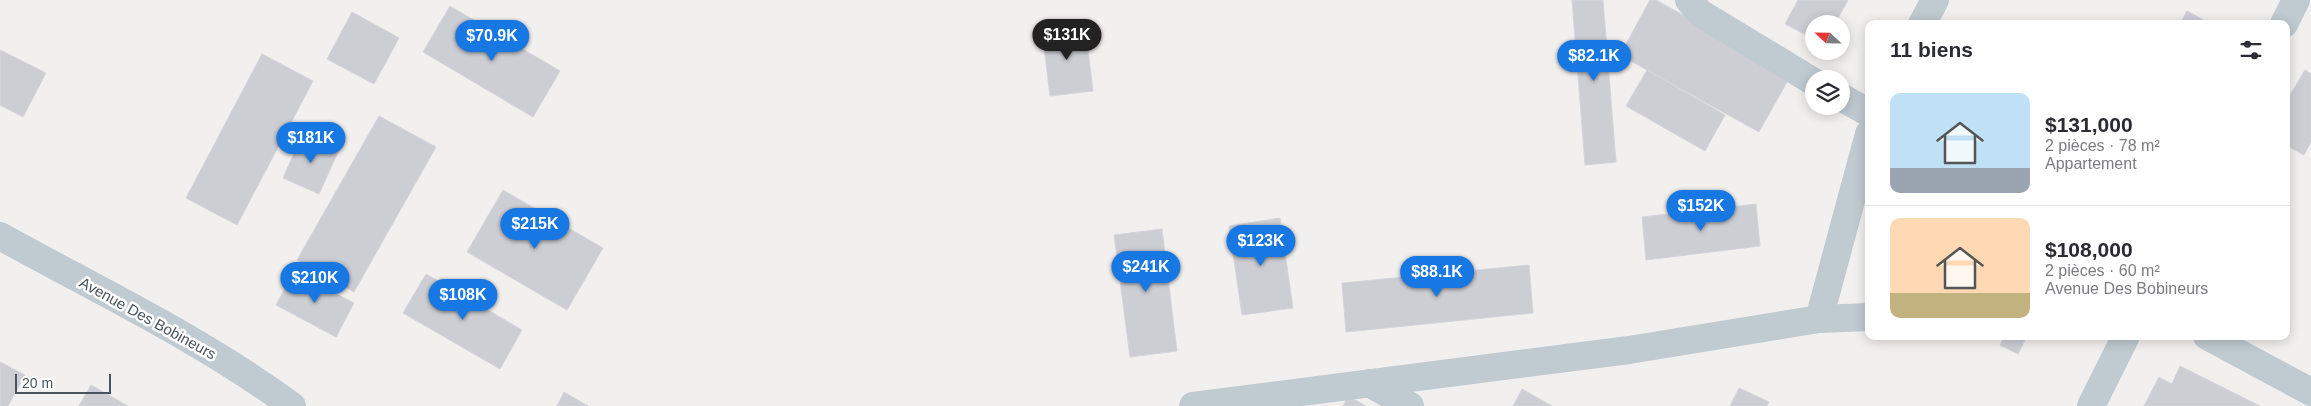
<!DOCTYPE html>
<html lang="fr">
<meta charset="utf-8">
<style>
:root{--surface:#fff;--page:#f2f2f3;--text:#2b2b33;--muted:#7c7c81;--line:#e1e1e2;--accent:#1878e3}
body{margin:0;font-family:Arial,sans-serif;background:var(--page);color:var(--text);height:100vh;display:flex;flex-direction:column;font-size:19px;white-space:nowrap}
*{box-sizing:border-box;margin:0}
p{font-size:16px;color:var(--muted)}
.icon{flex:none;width:28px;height:28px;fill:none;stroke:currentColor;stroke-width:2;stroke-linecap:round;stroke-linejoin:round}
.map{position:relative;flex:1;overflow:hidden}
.drawer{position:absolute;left:1865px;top:20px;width:425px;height:320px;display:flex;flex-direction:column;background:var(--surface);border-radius:10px;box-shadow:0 2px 12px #0003}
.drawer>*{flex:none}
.needle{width:32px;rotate:292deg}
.buttons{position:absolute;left:1805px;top:15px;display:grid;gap:10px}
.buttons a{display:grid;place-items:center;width:45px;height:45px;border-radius:50%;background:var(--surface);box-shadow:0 2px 12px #0003;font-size:25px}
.scale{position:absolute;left:15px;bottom:12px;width:96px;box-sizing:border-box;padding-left:5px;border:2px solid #47535d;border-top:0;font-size:14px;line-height:18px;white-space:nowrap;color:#47535d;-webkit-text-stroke:4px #fff;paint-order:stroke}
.price{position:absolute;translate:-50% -42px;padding:0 11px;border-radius:18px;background:var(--accent);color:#fff;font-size:16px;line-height:32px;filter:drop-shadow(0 1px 2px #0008)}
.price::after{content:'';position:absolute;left:50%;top:30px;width:15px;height:11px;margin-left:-8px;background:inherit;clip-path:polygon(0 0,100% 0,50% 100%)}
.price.selected{background:#222;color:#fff}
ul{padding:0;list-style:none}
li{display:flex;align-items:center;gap:15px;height:125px;padding:0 25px}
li+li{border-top:1px solid var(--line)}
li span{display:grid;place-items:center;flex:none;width:140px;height:100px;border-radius:10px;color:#555}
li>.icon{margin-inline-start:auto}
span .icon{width:60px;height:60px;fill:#fffc;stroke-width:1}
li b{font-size:21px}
h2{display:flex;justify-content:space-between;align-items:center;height:60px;padding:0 25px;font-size:21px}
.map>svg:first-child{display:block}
</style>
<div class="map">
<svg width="2311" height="406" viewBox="0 0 2311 406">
<rect width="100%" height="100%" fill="#f2efef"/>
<path fill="#ccced4" stroke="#d3d5db" d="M1572,0H1603L1616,162L1585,165Z
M1650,0H1656L1791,75L1759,132L1620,55Z
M1798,0H1848L1835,24H1814V39L1785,24Z
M450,6L560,71L533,117L423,52Z
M2187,11L2211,24H2180Z
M352,12L399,38L374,84L327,59Z
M1085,25L1093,91L1050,96L1042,30Z
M0,50L46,73L23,117L0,105Z
M262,54L313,81L237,225L186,198Z
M1647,70L1725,115L1705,151L1626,106Z
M2305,70L2311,74V142L2304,155L2286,145V102Z
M379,116L436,147L354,292L297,260Z
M303,133L339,150L319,194L283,178Z
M503,190L603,248L567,310L467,252Z
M1756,204L1760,246L1646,260L1642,217Z
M1280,218L1293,308L1242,315L1229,226Z
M1162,229L1177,351L1130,357L1114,235Z
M1529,265L1533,313L1346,332L1342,283Z
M294,272L354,303L336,337L276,305Z
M426,274L522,330L500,369L403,313Z
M2005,336H2022L2026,338L2018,354L2000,345Z
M0,362L25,375L8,406H0Z
M2180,366L2260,406H2144L2159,377L2172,384Z
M91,385L128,406H79Z
M1739,388L1769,402L1767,406H1730Z
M1522,389L1552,406H1513Z
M564,392L588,406H557Z
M1348,396L1366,406H1343Z"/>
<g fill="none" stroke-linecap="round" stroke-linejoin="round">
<path stroke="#bfcad1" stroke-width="28" d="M1689,0L1700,13L1814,82
M1922,24L1935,0
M2284,24L2296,0
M1841,97L1869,113
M0,236C99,291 201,339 292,406
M1819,319L1869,134
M2207,336L2311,392
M1369,383L1410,406
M1193,406L1629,350L1819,319L1869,317
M2091,406L2126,336"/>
</g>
<g text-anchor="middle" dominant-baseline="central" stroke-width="5" stroke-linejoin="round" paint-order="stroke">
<g font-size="15" fill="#47535d" stroke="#fff">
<text transform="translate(148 318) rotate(29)">Avenue Des Bobineurs</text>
</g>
</g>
</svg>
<div class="buttons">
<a><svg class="needle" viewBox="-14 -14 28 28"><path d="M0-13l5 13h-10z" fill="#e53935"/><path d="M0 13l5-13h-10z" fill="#7c7c81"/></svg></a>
<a><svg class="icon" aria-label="layers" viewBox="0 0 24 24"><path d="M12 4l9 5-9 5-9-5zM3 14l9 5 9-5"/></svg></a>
</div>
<div class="scale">20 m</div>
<b class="price selected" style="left:1067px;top:61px">$131K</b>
<b class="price" style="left:492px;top:62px">$70.9K</b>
<b class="price" style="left:1594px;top:82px">$82.1K</b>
<b class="price" style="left:311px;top:164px">$181K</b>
<b class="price" style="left:1701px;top:232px">$152K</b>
<b class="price" style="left:535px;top:250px">$215K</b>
<b class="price" style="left:1261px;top:267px">$123K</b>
<b class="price" style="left:1146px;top:293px">$241K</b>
<b class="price" style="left:1437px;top:298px">$88.1K</b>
<b class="price" style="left:315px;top:304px">$210K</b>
<b class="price" style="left:463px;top:321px">$108K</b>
<section class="drawer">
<h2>11 biens<svg class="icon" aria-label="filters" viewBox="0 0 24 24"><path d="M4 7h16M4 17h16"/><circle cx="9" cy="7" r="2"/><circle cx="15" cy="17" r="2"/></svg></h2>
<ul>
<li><span style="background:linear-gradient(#bfe0f5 75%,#9aa5b1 0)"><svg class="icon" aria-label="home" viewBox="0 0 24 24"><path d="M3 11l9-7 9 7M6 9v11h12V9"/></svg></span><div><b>$131,000</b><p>2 pièces · 78 m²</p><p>Appartement</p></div></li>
<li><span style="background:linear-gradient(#ffd9b3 75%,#c2b280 0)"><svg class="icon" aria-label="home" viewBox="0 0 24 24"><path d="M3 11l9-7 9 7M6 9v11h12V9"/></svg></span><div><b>$108,000</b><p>2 pièces · 60 m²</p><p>Avenue Des Bobineurs</p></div></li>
</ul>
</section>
</div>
